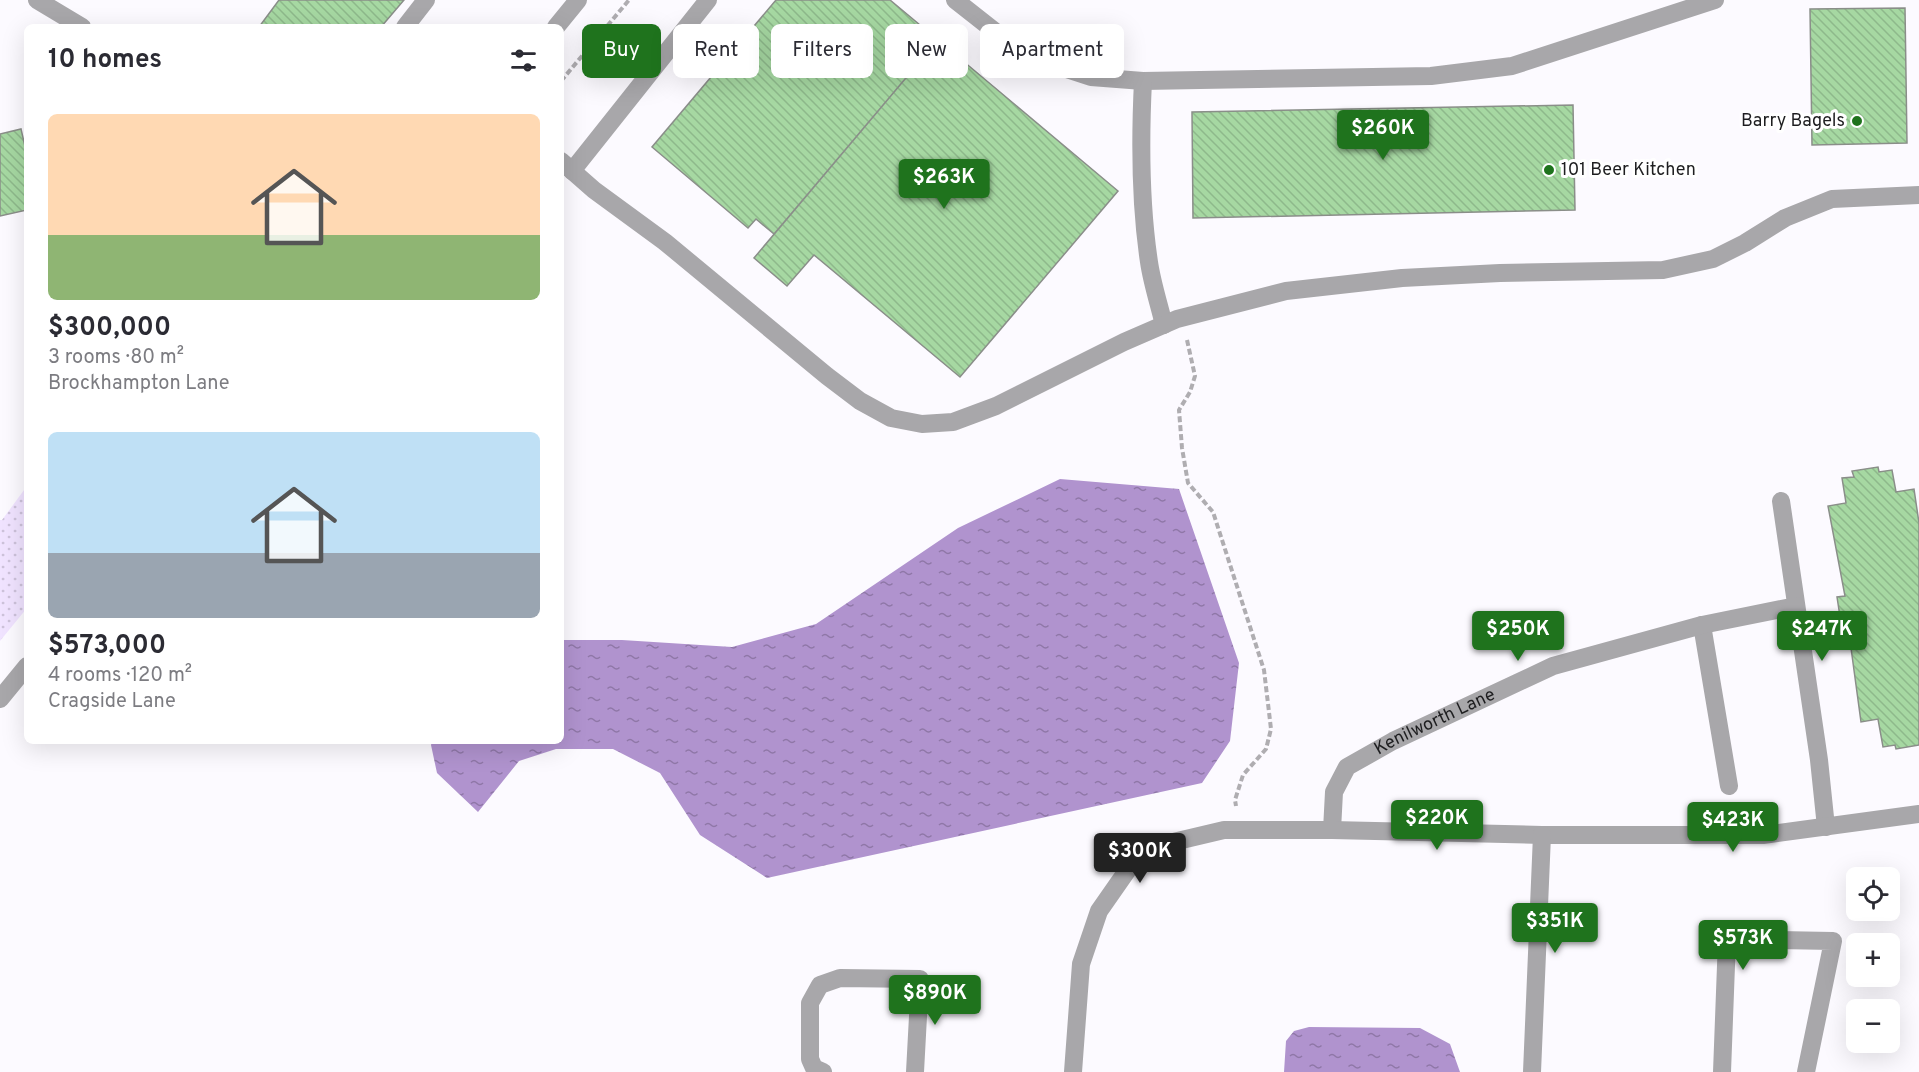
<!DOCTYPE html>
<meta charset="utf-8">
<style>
:root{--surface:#fff;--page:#f2f2f3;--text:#2b2b33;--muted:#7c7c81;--accent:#1f731d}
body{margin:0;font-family:Overpass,sans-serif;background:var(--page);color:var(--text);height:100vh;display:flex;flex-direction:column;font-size:22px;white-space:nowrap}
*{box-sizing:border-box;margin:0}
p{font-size:20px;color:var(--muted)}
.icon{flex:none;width:33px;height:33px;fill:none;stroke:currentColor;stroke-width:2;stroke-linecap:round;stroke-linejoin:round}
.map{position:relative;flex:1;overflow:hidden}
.side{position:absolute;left:24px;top:24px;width:540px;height:720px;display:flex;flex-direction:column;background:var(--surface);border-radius:9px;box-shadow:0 6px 24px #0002}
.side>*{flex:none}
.banner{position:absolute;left:582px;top:24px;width:570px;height:54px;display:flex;gap:12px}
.tools{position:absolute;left:1846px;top:867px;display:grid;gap:12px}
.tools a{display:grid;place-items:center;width:54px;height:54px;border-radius:9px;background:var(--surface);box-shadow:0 6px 24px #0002;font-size:30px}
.price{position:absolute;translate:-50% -51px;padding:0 14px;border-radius:6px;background:var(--accent);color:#fff;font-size:20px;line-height:39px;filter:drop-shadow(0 2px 3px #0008)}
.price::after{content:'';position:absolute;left:50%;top:36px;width:18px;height:14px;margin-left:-9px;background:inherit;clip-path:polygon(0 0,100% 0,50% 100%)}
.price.on{background:#222;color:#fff}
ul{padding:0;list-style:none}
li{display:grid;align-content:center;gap:12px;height:318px;padding:0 24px}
li span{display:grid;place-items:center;height:186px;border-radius:9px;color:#555}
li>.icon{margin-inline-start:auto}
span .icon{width:108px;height:108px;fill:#fffc;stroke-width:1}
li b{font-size:26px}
h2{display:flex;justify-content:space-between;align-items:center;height:72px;padding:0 24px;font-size:26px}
.tag{padding:0 21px;border-radius:9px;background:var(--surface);box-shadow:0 6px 24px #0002;font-size:21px;line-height:54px}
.tag.on{background:var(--accent);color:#fff}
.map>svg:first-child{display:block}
</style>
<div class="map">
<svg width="1919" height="1072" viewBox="0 0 1919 1072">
<defs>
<pattern id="grass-dots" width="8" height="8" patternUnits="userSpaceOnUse" patternTransform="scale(1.5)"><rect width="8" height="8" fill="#f0e3ff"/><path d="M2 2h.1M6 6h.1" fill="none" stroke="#cdc2da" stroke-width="1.8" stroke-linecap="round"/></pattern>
<pattern id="water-ripples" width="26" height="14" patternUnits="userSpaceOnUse" patternTransform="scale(1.5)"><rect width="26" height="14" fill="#b093ce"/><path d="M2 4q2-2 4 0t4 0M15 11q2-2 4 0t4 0" fill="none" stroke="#8f77a7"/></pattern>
<pattern id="building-back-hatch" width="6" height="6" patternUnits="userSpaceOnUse" patternTransform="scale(1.5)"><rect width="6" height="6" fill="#a6d8a2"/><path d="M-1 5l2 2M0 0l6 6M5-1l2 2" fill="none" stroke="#8eb98b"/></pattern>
</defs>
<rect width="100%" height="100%" fill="#fcfaff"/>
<path fill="url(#grass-dots)" d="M27,486V608L0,641V520H2Z"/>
<path fill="url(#water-ripples)" d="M1060,479L1179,489L1239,663L1230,741L1202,783L767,878L700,835L660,773L613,749H556L519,761L478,812L437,773L431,745L432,741H561V640H622L732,647L816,624L958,528Z
M1309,1027L1420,1028L1450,1044L1460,1072H1284L1286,1041L1294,1031Z"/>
<path fill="url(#building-back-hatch)" stroke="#8a8e89" stroke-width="1.5" d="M279,0H404L381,27H259Z
M776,0H890L938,40L774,234L756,219L748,228L652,147Z
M1905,8L1907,143L1812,145L1810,9Z
M938,40L1118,191L960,377L814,255L787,286L754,258Z
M1573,105L1575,210L1193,218L1192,112Z
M21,129L27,155V210L0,216V134Z
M1878,467L1879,472L1892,470L1896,492L1914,489L1919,523V745L1896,749L1895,745L1883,747L1878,719L1861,722L1851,648L1845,649L1837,597L1845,596L1828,506L1846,503L1842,478L1854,477L1852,471Z"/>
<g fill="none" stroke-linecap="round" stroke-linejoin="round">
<path stroke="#afadb1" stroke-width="4" stroke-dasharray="6 3" stroke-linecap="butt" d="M561,81L629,0
M1187,340L1195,376L1190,392L1179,410L1182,448L1188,483L1213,512L1264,670L1271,729L1266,749L1243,775L1235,800L1236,806"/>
<g stroke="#a8a7aa" stroke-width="18">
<path d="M37,0L82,27"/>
<path d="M955,0L997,33L1048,63L1091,77L1143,81L1431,76L1512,66L1715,0"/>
<path d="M405,27L426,0"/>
<path d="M556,27L578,0"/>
<path d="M1143,81C1140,141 1140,202 1149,262C1152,283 1159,304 1164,325"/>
<path d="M561,161L594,190L665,242L827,376L860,401L891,418L922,424L953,422L996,406L1124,342L1177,319L1286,291L1402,278L1500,273L1663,270L1713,259L1745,243L1785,218L1832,199L1919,195"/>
<path d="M572,171L708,0"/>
<path d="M1781,501L1819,760L1826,827"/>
<path d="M1702,625L1729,786"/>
<path d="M0,699L27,666"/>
<path id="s1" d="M1332,830L1334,792L1347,767L1393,741L1553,666L1702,625L1796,606"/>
<path d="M823,1072L814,1068L810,1059V1003L820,985L840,978L920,979L915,1072"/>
<path d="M1073,1072L1081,964L1099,911L1129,868L1169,843L1224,830H1332L1542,835H1763L1919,814"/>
<path d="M1532,1072L1542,835"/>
<path d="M1722,1072L1727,939L1833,941L1806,1072"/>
</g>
</g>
<g fill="#1f731d" stroke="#fff" stroke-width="2">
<circle cx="1857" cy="121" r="6"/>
<circle cx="1549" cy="170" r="6"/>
</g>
<g text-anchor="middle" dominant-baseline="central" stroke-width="6" stroke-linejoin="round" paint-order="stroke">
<g font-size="18" fill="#1e1e20" stroke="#fff" text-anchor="end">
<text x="1845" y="121">Barry Bagels</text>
<text x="1561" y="170" text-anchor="start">101 Beer Kitchen</text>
</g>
<g font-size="18" fill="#1e1e20" stroke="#fff">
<text stroke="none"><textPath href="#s1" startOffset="165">Kenilworth Lane</textPath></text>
</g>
</g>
</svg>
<div class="tools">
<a><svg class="icon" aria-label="locate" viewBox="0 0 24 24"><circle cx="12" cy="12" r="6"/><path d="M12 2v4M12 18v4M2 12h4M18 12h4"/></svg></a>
<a>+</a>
<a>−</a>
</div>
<b class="price" style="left:1383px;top:161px">$260K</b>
<b class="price" style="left:944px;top:210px">$263K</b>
<b class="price" style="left:1518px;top:662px">$250K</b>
<b class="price" style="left:1822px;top:662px">$247K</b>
<b class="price" style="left:1437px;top:851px">$220K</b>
<b class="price" style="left:1733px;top:853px">$423K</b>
<b class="price on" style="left:1140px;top:884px">$300K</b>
<b class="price" style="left:1555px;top:954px">$351K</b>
<b class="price" style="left:1743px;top:971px">$573K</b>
<b class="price" style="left:935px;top:1026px">$890K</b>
<div class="banner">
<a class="tag on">Buy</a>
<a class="tag">Rent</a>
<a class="tag">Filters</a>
<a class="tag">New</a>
<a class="tag">Apartment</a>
</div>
<section class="side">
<h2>10 homes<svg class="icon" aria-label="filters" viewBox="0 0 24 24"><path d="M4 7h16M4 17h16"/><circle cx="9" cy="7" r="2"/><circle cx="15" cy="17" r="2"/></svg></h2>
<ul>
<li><span style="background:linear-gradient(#ffd9b3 65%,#8fb573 0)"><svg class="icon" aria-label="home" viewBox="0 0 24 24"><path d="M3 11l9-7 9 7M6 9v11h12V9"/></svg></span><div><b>$300,000</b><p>3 rooms · 80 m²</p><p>Brockhampton Lane</p></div></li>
<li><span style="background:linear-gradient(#bfe0f5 65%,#9aa5b1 0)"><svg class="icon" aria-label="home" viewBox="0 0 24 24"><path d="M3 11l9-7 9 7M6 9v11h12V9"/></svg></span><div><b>$573,000</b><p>4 rooms · 120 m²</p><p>Cragside Lane</p></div></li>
</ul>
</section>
</div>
